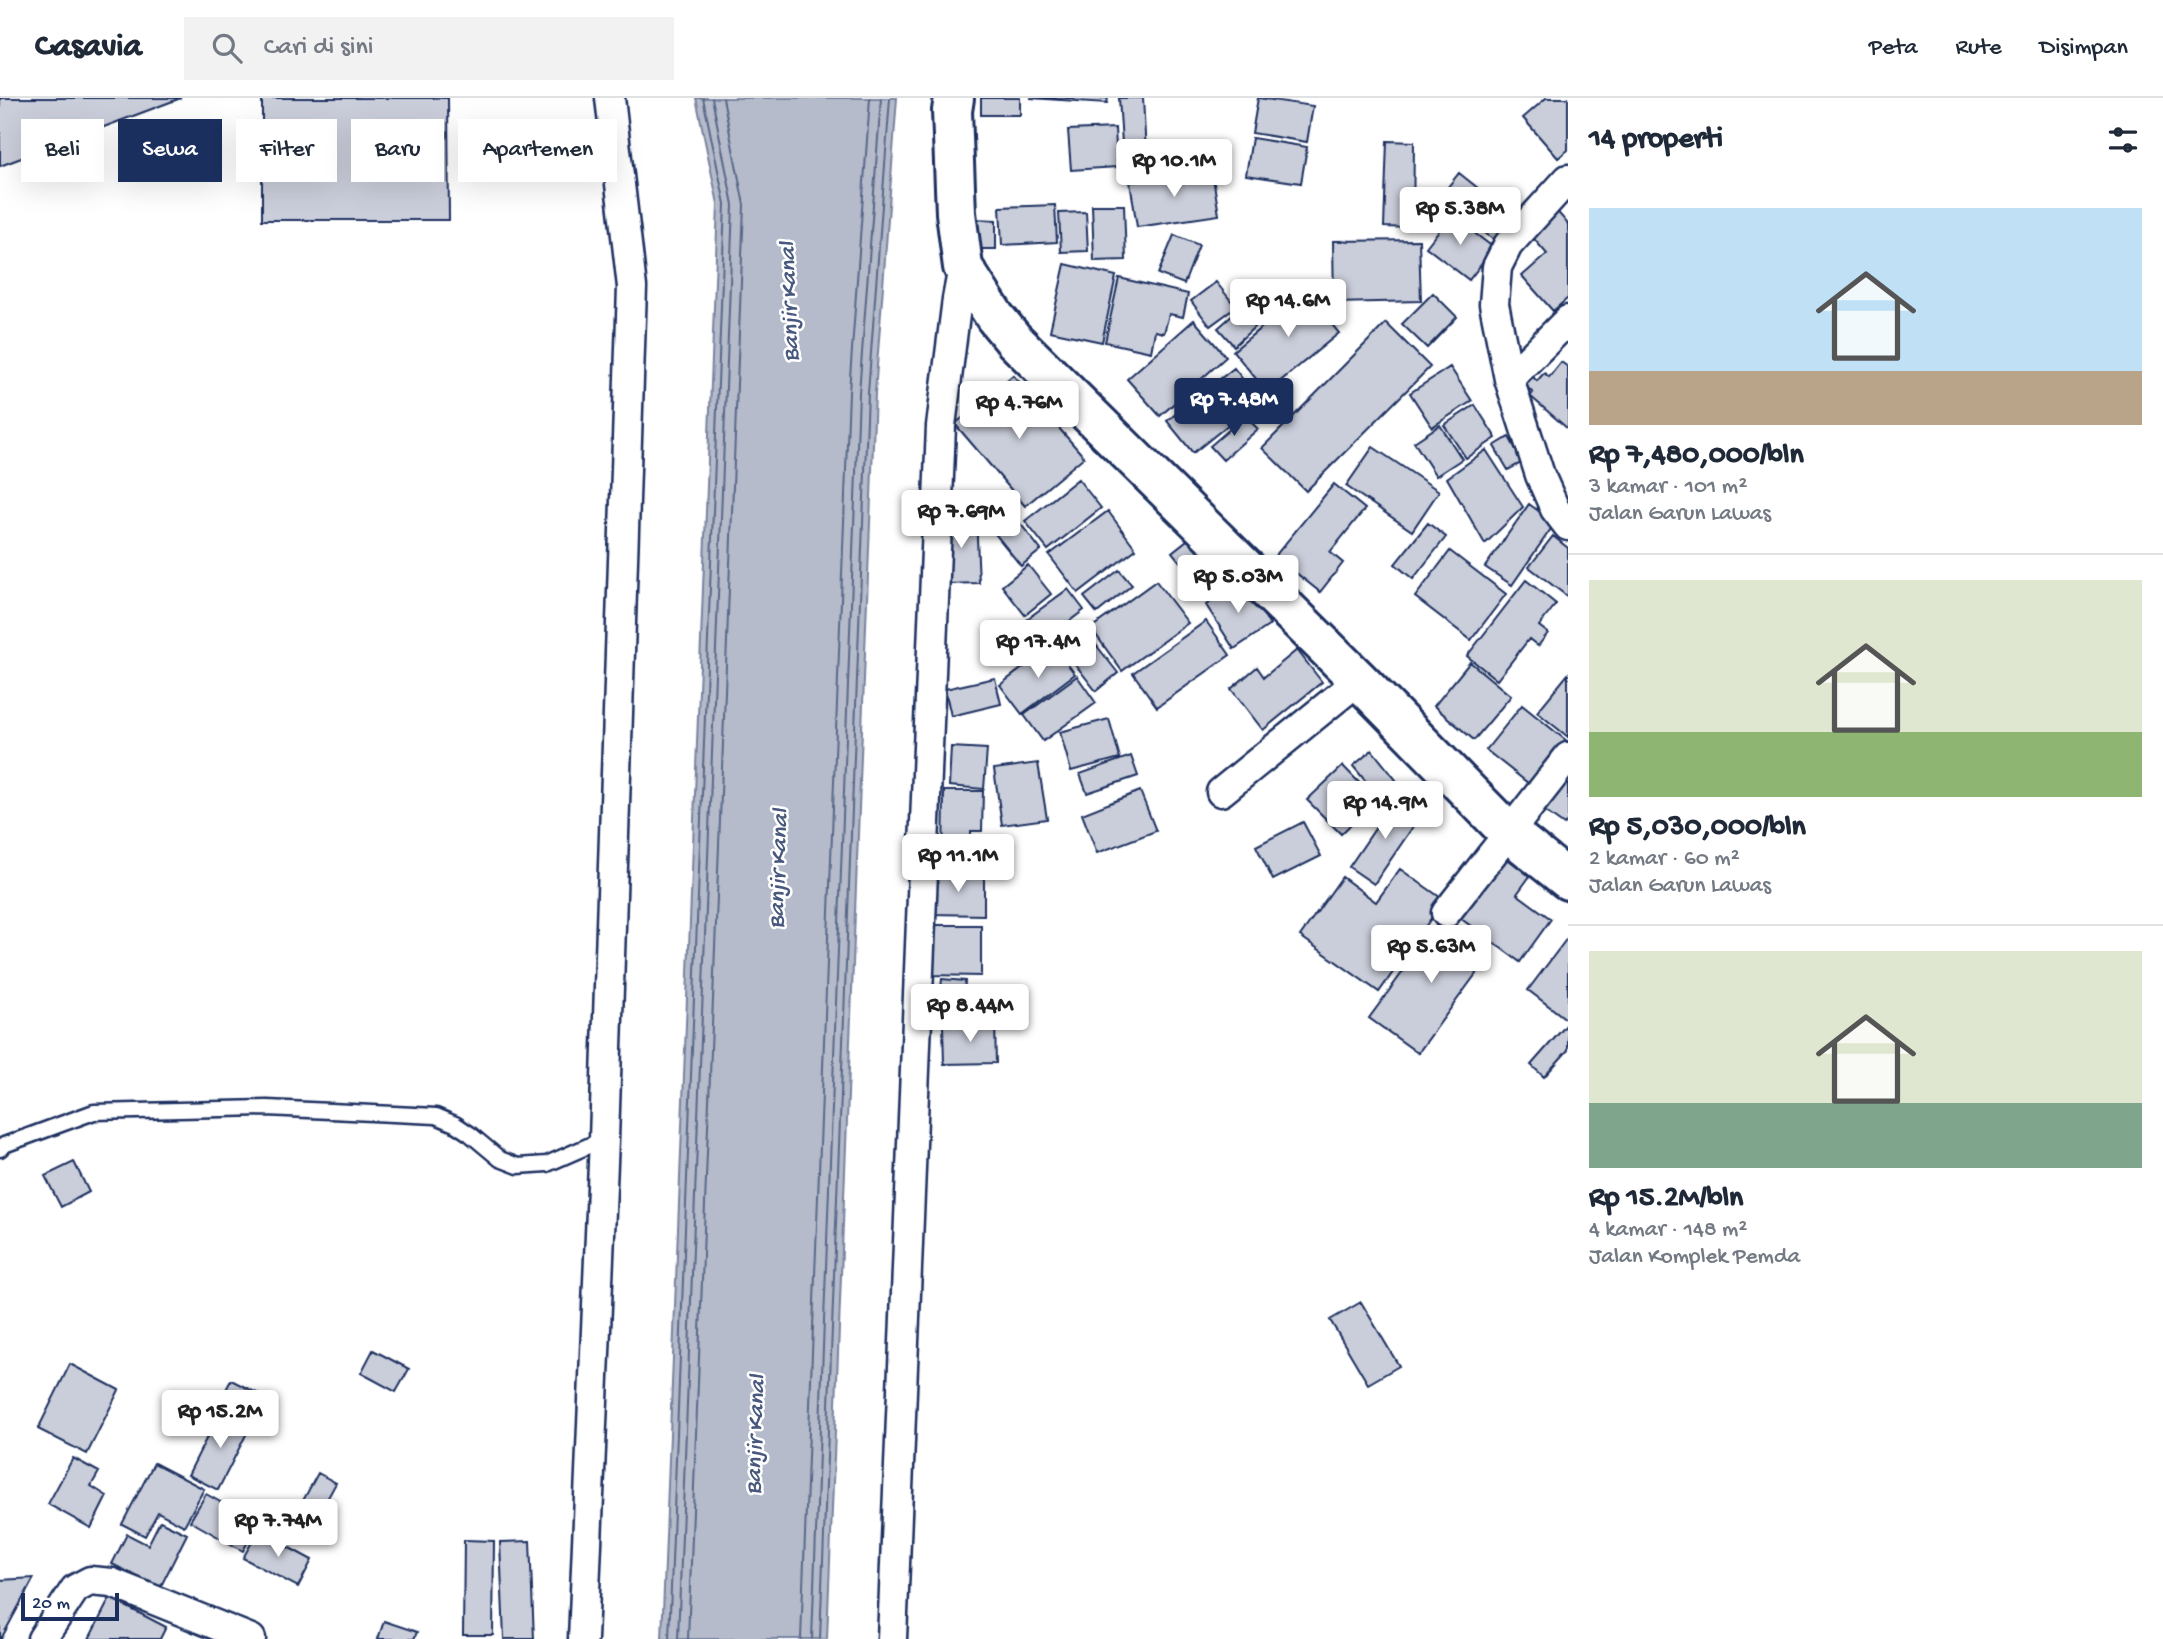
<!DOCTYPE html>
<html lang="id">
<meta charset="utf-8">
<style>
:root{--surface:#fff;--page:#f2f2f3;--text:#1f2937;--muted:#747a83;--line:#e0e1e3;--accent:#1b2f5e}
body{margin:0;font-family:"Gochi Hand",sans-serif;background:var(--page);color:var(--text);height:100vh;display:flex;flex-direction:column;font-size:26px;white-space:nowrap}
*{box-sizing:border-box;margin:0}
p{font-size:23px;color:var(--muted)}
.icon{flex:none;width:38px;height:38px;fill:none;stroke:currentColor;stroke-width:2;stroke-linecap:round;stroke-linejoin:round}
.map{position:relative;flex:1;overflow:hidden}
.drawer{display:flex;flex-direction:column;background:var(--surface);width:595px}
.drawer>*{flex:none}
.guide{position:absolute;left:21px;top:21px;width:665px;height:63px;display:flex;gap:14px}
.scale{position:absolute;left:21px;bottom:18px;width:98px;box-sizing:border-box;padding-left:7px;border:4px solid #1b2f5e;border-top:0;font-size:19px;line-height:24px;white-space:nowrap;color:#1b2f5e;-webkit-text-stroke:5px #fff;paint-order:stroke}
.price{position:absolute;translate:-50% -60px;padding:0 16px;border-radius:7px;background:#fff;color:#222;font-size:23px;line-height:46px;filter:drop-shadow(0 2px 4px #0008)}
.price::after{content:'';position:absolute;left:50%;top:42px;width:21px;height:16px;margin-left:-10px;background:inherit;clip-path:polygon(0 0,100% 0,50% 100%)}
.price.current{background:var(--accent);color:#fff}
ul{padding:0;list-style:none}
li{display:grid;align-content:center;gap:14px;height:371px;padding:0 21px}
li+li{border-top:2px solid var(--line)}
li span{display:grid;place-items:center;height:217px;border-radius:0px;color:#555}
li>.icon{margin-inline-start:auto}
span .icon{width:126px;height:126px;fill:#fffc;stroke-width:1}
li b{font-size:30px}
h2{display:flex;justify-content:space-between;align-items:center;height:84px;padding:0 21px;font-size:30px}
.chip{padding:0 24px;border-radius:0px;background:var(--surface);box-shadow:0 7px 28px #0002;font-size:24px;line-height:63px}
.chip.current{background:var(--accent);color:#fff}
header{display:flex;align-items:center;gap:42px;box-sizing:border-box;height:98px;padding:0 35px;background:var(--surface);border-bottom:2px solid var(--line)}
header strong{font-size:33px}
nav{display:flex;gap:38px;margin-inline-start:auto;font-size:24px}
.search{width:490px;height:63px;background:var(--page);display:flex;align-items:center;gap:18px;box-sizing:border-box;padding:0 24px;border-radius:0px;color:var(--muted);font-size:26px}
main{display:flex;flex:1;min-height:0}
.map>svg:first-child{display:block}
</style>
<header>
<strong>Casavia</strong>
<div class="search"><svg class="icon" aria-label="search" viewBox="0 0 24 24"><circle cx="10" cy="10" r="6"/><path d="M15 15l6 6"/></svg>Cari di sini</div>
<nav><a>Peta</a><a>Rute</a><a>Disimpan</a></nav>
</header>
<main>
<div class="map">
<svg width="1568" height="1541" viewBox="0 0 1568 1541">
<rect width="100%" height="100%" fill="#fff"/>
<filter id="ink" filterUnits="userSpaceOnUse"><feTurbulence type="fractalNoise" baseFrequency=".0143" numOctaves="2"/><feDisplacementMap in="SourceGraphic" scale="14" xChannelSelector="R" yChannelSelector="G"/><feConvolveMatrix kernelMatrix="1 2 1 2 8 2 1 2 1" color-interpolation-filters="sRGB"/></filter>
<g filter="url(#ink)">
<path fill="#b5bbca" stroke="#77839f" stroke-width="2" d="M696,0H897L875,295L827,1541H662L718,106Z"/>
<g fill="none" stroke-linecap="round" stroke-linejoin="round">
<path stroke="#596789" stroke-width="2" d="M669,1541L725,106L703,0
M678,1541L733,107L712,0
M688,1541L744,107L723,0
M801,1541L849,294L870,0
M812,1541L859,295L881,0
M820,1541L868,295L890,0"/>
</g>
<path fill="#caceda" stroke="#1b2f5e" stroke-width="2" d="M0,0H181L0,68Z
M262,0H448L449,122H262Z
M981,0H1020V17H981Z
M1030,0H1108L1107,5Z
M1119,0H1143L1147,74L1124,75Z
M1258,0L1313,8L1307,44L1252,35Z
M1546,0H1568V52L1558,60L1523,20Z
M1115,30L1117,69L1071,72L1068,32Z
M1252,40L1307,49L1301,85L1246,77Z
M1387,43L1414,44L1413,130L1384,129Z
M1212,73L1219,117L1137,129L1130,84Z
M1459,75L1513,118L1494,142L1440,99Z
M1055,107L1057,144L1002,147L1000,109Z
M1092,107H1124L1126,162L1094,163Z
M1555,111L1568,126V200L1553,213L1522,178L1547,156L1528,134Z
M1086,114L1088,153L1061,154L1059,115Z
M1451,117L1494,150L1469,182L1426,149Z
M974,121L996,122V151H974Z
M1174,137L1199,147L1184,186L1158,176Z
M1419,142L1421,203L1334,205L1333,143Z
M1065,166L1116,178L1102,244L1050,233Z
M1119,180L1188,196L1183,219L1169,216L1164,235L1155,233L1151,254L1105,244Z
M1216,184L1236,209L1210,228L1191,203Z
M1314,186L1329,204L1320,212L1339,235L1267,294L1233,253Z
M1433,195L1457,219L1427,250L1402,226Z
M1250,202L1265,219L1234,248L1218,230Z
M1194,222L1226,259L1160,318L1127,281Z
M1386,225L1430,269L1306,393L1262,350Z
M1561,264L1568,269V331L1530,298L1533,295L1525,287L1532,278L1537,283L1544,275L1549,279Z
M1450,269L1472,303L1432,329L1410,295Z
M1234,270L1259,302L1193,355L1167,323Z
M1013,277L1084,359L1025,408L955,326Z
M1475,307L1496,340L1466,360L1444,327Z
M1245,318L1258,331L1223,362L1210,348Z
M1440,327L1462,361L1436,378L1414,344Z
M1509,339L1523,364L1508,372L1494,348Z
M1373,349L1439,393L1412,433L1346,388Z
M1486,352L1523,409L1485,446L1447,380Z
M1078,381L1101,410L1048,452L1025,423Z
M1334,386L1365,411L1330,454L1343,465L1320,494L1275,458Z
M1005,406L1041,452L1021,468L984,422Z
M1529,406L1555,425L1512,487L1485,469Z
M1108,413L1136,451L1078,495L1049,457Z
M976,417L979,485L946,486L944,418Z
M1428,425L1446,439L1413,481L1395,466Z
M1196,435L1217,461L1193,480L1172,454Z
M1553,438L1568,450V499L1529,469Z
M1450,453L1506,496L1471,542L1415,499Z
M1028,467L1051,496L1025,517L1002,488Z
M1119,472L1132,487L1097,515L1084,499Z
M1526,482L1556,506L1539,528L1548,535L1538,548L1529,541L1497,582L1467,558Z
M1156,483L1188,525L1122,573L1091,530Z
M1242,484L1270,527L1234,551L1206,507Z
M1068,491L1084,512L1043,543L1027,521Z
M1206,523L1230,557L1157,609L1133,575Z
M1079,525L1118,575L1096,593L1057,543Z
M1053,547L1075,576L1022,616L1000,587Z
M1297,552L1322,584L1263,632L1231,591L1257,569L1264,579Z
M1470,564L1511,598L1474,642L1434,608Z
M1568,576V639L1537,614Z
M1077,578L1096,605L1043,643L1024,617Z
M995,580L1001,606L951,618L945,591Z
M1522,607L1568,644L1533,689L1486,652Z
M1109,621L1120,660L1071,673L1060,634Z
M951,649L987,651L984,691L949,688Z
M1372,652L1396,682L1378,698L1353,668Z
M1131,658L1138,678L1087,695L1080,676Z
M1038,665L1047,721L1002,727L994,671Z
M1343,668L1376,702L1341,736L1307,702Z
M1568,669V722L1564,727L1539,709Z
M944,693H983L982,733H971V769H943Z
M1140,693L1156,733L1097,755L1082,716Z
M1396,700L1421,717L1374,786L1349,769Z
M1303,724L1321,758L1273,782L1256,748Z
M1505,759L1530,778L1517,796L1551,821L1520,864L1460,820Z
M1400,771L1444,802L1379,894L1300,838L1342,779L1376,804Z
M932,776H984V817L932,816Z
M1443,819L1492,854L1418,955L1369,920Z
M928,827H981V878L927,877Z
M1568,839V918L1566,921L1528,892Z
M942,881L965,883L962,921L938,918Z
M995,925L996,965L944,966L943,926Z
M1568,925V952L1544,979L1531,967Z
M74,1064L89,1094L61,1109L45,1078Z
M1361,1204L1399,1268L1368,1286L1330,1222Z
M373,1252L409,1271L396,1294L361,1275Z
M70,1266L119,1292L87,1356L38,1331Z
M231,1282L265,1299L254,1321L220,1303Z
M221,1311L251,1327L218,1392L188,1377Z
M73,1360L99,1374L91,1388L107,1398L91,1430L48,1406Z
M154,1365L204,1391L184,1428L158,1414L145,1438L122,1426Z
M318,1375L336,1385L311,1431L293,1421Z
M206,1396L258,1425L243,1453L190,1423Z
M160,1423L187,1436L160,1490L112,1466L127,1436L148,1447Z
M258,1433L312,1462L298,1489L243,1460Z
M464,1442L494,1443L493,1537H463Z
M530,1443L534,1541H504L500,1444Z
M34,1480L1,1541H0V1482Z
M110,1500L166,1529L160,1541H89Z
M384,1523L417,1534L414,1541H378Z"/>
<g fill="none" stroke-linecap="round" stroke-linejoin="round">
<defs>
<path id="lane" d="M0,1051L4,1047L94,1014L267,1010L436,1018L455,1026L470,1036L500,1061L518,1068L547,1066L604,1041"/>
<path id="street" d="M1568,81L1508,147L1497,169L1494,206L1509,281L1540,377L1555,411L1568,428
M1509,281L1568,222
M1221,694L1359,582
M1446,815L1568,659
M42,1541L75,1491L90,1483L112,1485L251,1541
M583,1541L604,1041L632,189L610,0
M892,1541L941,328L957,201L963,169"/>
<path id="secondary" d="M954,0L952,13L956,115L963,169L995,219L1014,242L1359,582L1508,734L1568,782"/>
</defs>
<use href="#lane" stroke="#1b2f5e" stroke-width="19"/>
<use href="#street" stroke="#1b2f5e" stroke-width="33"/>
<use href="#secondary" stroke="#1b2f5e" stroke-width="44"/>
<use href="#lane" stroke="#fff" stroke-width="14"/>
<use href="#street" stroke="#fff" stroke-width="28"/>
<use href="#secondary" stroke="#fff" stroke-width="38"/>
</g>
</g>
<g text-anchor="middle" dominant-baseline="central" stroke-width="5" stroke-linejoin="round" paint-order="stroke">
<g font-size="24" font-style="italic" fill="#49597e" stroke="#fff">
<text transform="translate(791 204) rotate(-92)">Banjir Kanal</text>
<text transform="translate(780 771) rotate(-88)">Banjir Kanal</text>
<text transform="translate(757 1337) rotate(-88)">Banjir Kanal</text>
</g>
</g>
</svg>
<div class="scale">20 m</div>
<b class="price" style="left:1174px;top:101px">Rp 10.1M</b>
<b class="price" style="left:1460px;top:149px">Rp 5.38M</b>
<b class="price" style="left:1288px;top:241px">Rp 14.6M</b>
<b class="price current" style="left:1234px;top:340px">Rp 7.48M</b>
<b class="price" style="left:1019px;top:343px">Rp 4.76M</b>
<b class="price" style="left:961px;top:452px">Rp 7.69M</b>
<b class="price" style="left:1238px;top:517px">Rp 5.03M</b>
<b class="price" style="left:1038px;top:582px">Rp 17.4M</b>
<b class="price" style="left:1385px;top:743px">Rp 14.9M</b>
<b class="price" style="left:958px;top:796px">Rp 11.1M</b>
<b class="price" style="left:1431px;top:887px">Rp 5.63M</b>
<b class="price" style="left:970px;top:946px">Rp 8.44M</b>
<b class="price" style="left:220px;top:1352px">Rp 15.2M</b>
<b class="price" style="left:278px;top:1461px">Rp 7.74M</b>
<div class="guide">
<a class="chip">Beli</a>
<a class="chip current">Sewa</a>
<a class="chip">Filter</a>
<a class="chip">Baru</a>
<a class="chip">Apartemen</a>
</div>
</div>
<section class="drawer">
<h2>14 properti<svg class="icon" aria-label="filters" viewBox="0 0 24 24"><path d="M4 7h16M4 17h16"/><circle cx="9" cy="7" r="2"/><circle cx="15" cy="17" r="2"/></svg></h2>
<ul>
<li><span style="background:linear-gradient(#bfe0f5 75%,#b9a48a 0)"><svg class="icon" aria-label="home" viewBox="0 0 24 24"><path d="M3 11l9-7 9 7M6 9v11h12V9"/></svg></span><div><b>Rp 7,480,000/bln</b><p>3 kamar · 101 m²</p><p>Jalan Garun Lawas</p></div></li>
<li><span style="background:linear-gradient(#dfe7d0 70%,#8fb573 0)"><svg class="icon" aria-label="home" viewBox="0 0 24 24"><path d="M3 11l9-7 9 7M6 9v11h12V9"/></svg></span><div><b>Rp 5,030,000/bln</b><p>2 kamar · 60 m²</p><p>Jalan Garun Lawas</p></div></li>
<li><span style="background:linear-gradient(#dfe7d0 70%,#7fa58c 0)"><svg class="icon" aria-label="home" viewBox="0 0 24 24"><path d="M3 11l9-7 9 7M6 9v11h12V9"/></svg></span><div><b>Rp 15.2M/bln</b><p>4 kamar · 148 m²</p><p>Jalan Komplek Pemda</p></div></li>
</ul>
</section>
</main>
